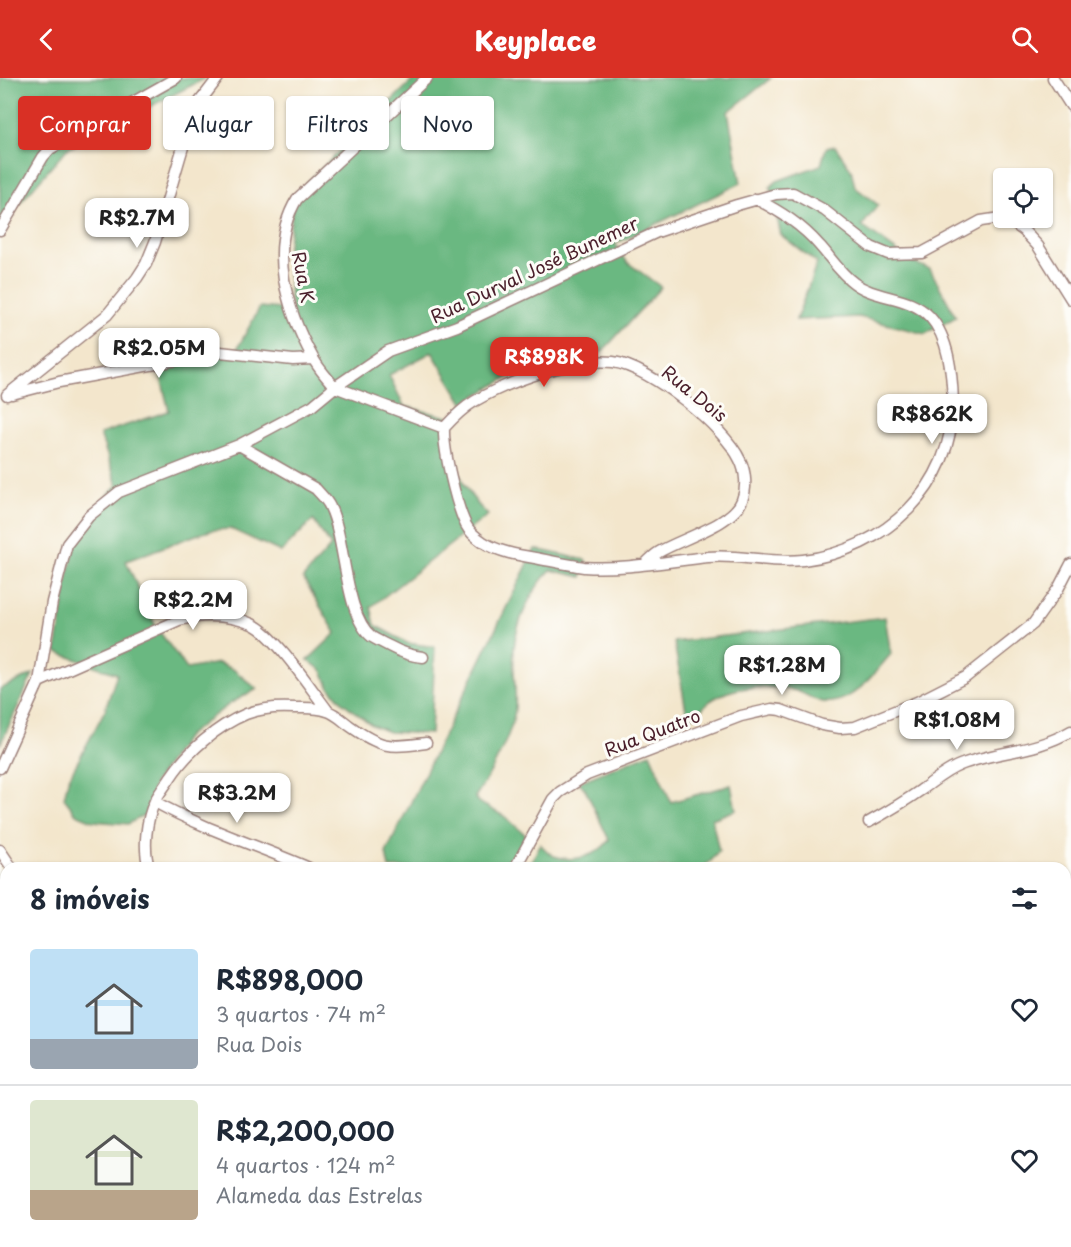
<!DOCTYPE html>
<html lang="pt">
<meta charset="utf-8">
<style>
:root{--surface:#fff;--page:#f2f2f3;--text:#1f2937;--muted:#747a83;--line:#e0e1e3;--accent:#d93025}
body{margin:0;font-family:"Playpen Sans",sans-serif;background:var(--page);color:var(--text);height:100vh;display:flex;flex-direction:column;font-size:22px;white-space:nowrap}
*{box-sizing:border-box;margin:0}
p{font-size:20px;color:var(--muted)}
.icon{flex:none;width:33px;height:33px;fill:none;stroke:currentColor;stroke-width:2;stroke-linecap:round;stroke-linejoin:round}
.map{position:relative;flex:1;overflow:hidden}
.side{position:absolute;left:0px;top:784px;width:1071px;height:386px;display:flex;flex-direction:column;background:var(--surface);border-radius:18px 18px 0 0;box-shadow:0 2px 4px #0004}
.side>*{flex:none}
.guide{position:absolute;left:18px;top:18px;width:600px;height:54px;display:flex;gap:12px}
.controls{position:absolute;left:993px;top:90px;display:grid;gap:12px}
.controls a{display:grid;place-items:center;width:60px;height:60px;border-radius:6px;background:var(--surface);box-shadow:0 2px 4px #0004;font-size:30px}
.price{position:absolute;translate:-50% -51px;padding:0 14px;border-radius:12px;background:#fff;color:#222;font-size:20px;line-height:39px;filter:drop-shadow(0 2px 3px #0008)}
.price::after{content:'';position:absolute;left:50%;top:36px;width:18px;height:14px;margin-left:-9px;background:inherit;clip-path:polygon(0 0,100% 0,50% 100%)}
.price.active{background:var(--accent);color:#fff}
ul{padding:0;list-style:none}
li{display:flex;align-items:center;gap:18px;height:150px;padding:0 30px}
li+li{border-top:2px solid var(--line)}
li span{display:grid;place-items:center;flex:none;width:168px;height:120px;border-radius:6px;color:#555}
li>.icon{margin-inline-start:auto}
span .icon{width:72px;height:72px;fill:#fffc;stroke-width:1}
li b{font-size:26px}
h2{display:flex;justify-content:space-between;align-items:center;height:72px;padding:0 30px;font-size:26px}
.tag{padding:0 21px;border-radius:6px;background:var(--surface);box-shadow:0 2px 4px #0004;font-size:21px;line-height:54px}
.tag.active{background:var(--accent);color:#fff}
header{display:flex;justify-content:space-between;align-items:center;height:78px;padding:0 30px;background:var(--accent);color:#fff;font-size:27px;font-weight:800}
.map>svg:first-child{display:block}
</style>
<header><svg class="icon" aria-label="back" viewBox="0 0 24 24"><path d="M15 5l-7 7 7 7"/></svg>Keyplace<svg class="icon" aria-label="search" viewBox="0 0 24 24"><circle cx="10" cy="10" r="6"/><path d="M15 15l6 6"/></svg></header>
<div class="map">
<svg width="1071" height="1169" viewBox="0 0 1071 1169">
<rect width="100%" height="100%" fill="#fdfcf7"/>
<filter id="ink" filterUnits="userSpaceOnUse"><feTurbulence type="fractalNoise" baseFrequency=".0167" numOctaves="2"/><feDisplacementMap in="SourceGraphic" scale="12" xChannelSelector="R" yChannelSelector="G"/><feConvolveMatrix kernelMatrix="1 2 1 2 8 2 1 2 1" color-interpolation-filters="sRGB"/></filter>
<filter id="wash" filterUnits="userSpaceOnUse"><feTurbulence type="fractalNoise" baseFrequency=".008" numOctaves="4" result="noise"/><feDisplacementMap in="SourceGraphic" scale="24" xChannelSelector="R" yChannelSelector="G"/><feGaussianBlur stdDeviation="1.35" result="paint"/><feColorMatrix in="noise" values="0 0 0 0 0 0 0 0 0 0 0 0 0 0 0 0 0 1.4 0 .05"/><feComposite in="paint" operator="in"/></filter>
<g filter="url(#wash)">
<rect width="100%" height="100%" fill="#f3e6cc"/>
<path fill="#6ab881" stroke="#5a6c56" stroke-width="1.5" d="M0,0H206L67,71L0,148Z
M415,0H771L728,34L741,105L615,166L627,184L661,209L602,274L536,289L516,295L463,325L432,274L389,297L404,328L448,339C447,374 462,413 488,437L371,529L375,547L407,565L435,569L431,656L389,654L372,647L342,624L330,610L322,593L308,582L336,555L303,500L331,468L313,442L281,474L231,451L213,452L196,457L126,483L156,549L187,591L218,585L234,592L257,611L231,625L187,658L155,704L145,737L128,746L93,743L76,736L64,720L68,702L105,632L117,596L56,574L68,497L77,460L98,427L117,407L100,356L169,333L157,283L237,271L260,229L291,232L287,174L294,117Z
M835,68L851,91L855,109L878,127L862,148L912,184L930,191L956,239L925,256L859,239L796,242L817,185L781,157L770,109L777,103L821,87L826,70Z
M535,471L586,482L582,499L551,492C533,508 516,545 514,570C512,590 517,611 515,631C513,655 489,699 475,719L480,725L504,738L527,758L519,775L508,790H389L386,775Z
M885,539L891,576C875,594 858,620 832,624C817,627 807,615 793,612C767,607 730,607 709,624C704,627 701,633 697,638H687L674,564Z
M33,596L0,667V611Z
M650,675L671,724L731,707L736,732L712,741L719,773L711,783L701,790H529L540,766C544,770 549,776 554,778C573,785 598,778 609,762L585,711L579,704Z
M9,1164H244L238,1169L122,1167L120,1169H0Z
M301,1164H385L381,1169H305Z"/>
</g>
<g filter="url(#ink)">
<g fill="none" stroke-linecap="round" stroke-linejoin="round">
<defs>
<path id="street" d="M1053,0L1071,28
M0,152L43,79L50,71L176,0
M335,309C327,300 318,290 313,280C287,233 267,170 297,121L427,0
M335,309L444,350
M12,316L59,304L220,274L293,282L313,281
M7,317L107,237L137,200L146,186L155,164L193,35L198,26L218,0
M239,367L316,411C321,417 327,422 330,429C346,461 344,537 372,559C377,562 383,565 389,568C400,574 410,578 423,579
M645,486C649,482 654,477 659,474C680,461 734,446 742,422C747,410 746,394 740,382C725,349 650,289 613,284C574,280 509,303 475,323C463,330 454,339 444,350C443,371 456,427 466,447C469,453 477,460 483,464C499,474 517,477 535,480C551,483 568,487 584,489C622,492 670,483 708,479C740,476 771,486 803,482C885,472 953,409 953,324C952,296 949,260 930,239C909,217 877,222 854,205C840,195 831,180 820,168C802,147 781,134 756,121
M39,604L179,542C203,536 228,536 252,546C275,556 311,611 328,633
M0,690L39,604L52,524L67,466L89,438L119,414L239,367L312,328L335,309L388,273L457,248L657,154L737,127L776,116L793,115L824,132L871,169L888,176L922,175L981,143L994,141L1012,144L1024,153L1038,168L1071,221
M155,724C204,751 258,768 309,790
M869,744C887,734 904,724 921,712C933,704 945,693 960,687C997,673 1036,674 1071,653
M0,772L12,790
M149,790C143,770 146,742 155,723C159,715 165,708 170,700C187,674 217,648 246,636C261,630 279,629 295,630C305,630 318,629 327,633C335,635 343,643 350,648C381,670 388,670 426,665
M515,790L553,721L560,714L587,697L741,638L772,631L781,632L822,647L840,650L855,649L917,624L966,599L1033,546L1058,511L1071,486
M1065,929L1071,927
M1065,983H1071
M0,1045H6
M1065,1094L1071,1087
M602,1169L603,1164
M703,1169L708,1164
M912,1169V1164"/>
</defs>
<use href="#street" stroke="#9e827c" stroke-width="13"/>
<use href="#street" stroke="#fff" stroke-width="10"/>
</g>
</g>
<g text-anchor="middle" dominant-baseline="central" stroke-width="6" stroke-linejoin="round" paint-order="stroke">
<g font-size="18" fill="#4a1f2b" stroke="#fdfcf7">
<text transform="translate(534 191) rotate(-25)">Rua Durval José Bunemer</text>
<text transform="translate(304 199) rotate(79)">Rua K</text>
<text transform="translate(695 315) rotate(39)">Rua Dois</text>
<text transform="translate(652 654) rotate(-21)">Rua Quatro</text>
</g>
</g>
</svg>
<div class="controls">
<a><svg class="icon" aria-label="locate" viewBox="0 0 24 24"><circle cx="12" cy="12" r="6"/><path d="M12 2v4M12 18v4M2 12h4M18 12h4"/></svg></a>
</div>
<b class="price" style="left:137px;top:171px">R$2.7M</b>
<b class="price" style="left:159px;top:301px">R$2.05M</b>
<b class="price active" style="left:544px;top:310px">R$898K</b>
<b class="price" style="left:932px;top:367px">R$862K</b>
<b class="price" style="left:193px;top:553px">R$2.2M</b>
<b class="price" style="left:782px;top:618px">R$1.28M</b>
<b class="price" style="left:957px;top:673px">R$1.08M</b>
<b class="price" style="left:237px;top:746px">R$3.2M</b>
<div class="guide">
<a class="tag active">Comprar</a>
<a class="tag">Alugar</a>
<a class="tag">Filtros</a>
<a class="tag">Novo</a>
</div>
<section class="side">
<h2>8 imóveis<svg class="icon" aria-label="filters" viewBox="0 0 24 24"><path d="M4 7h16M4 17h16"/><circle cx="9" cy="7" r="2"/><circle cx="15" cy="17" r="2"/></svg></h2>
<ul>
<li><span style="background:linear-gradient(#bfe0f5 75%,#9aa5b1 0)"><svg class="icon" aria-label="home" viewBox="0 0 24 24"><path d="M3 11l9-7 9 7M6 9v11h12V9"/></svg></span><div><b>R$898,000</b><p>3 quartos · 74 m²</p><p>Rua Dois</p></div><svg class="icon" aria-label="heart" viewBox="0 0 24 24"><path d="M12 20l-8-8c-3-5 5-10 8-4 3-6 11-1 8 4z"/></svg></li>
<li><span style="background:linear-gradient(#dfe7d0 75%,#b9a48a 0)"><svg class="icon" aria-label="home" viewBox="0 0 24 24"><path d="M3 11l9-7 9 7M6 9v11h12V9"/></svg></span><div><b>R$2,200,000</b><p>4 quartos · 124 m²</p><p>Alameda das Estrelas</p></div><svg class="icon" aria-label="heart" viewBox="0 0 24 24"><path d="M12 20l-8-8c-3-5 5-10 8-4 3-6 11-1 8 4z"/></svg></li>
</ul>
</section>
</div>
